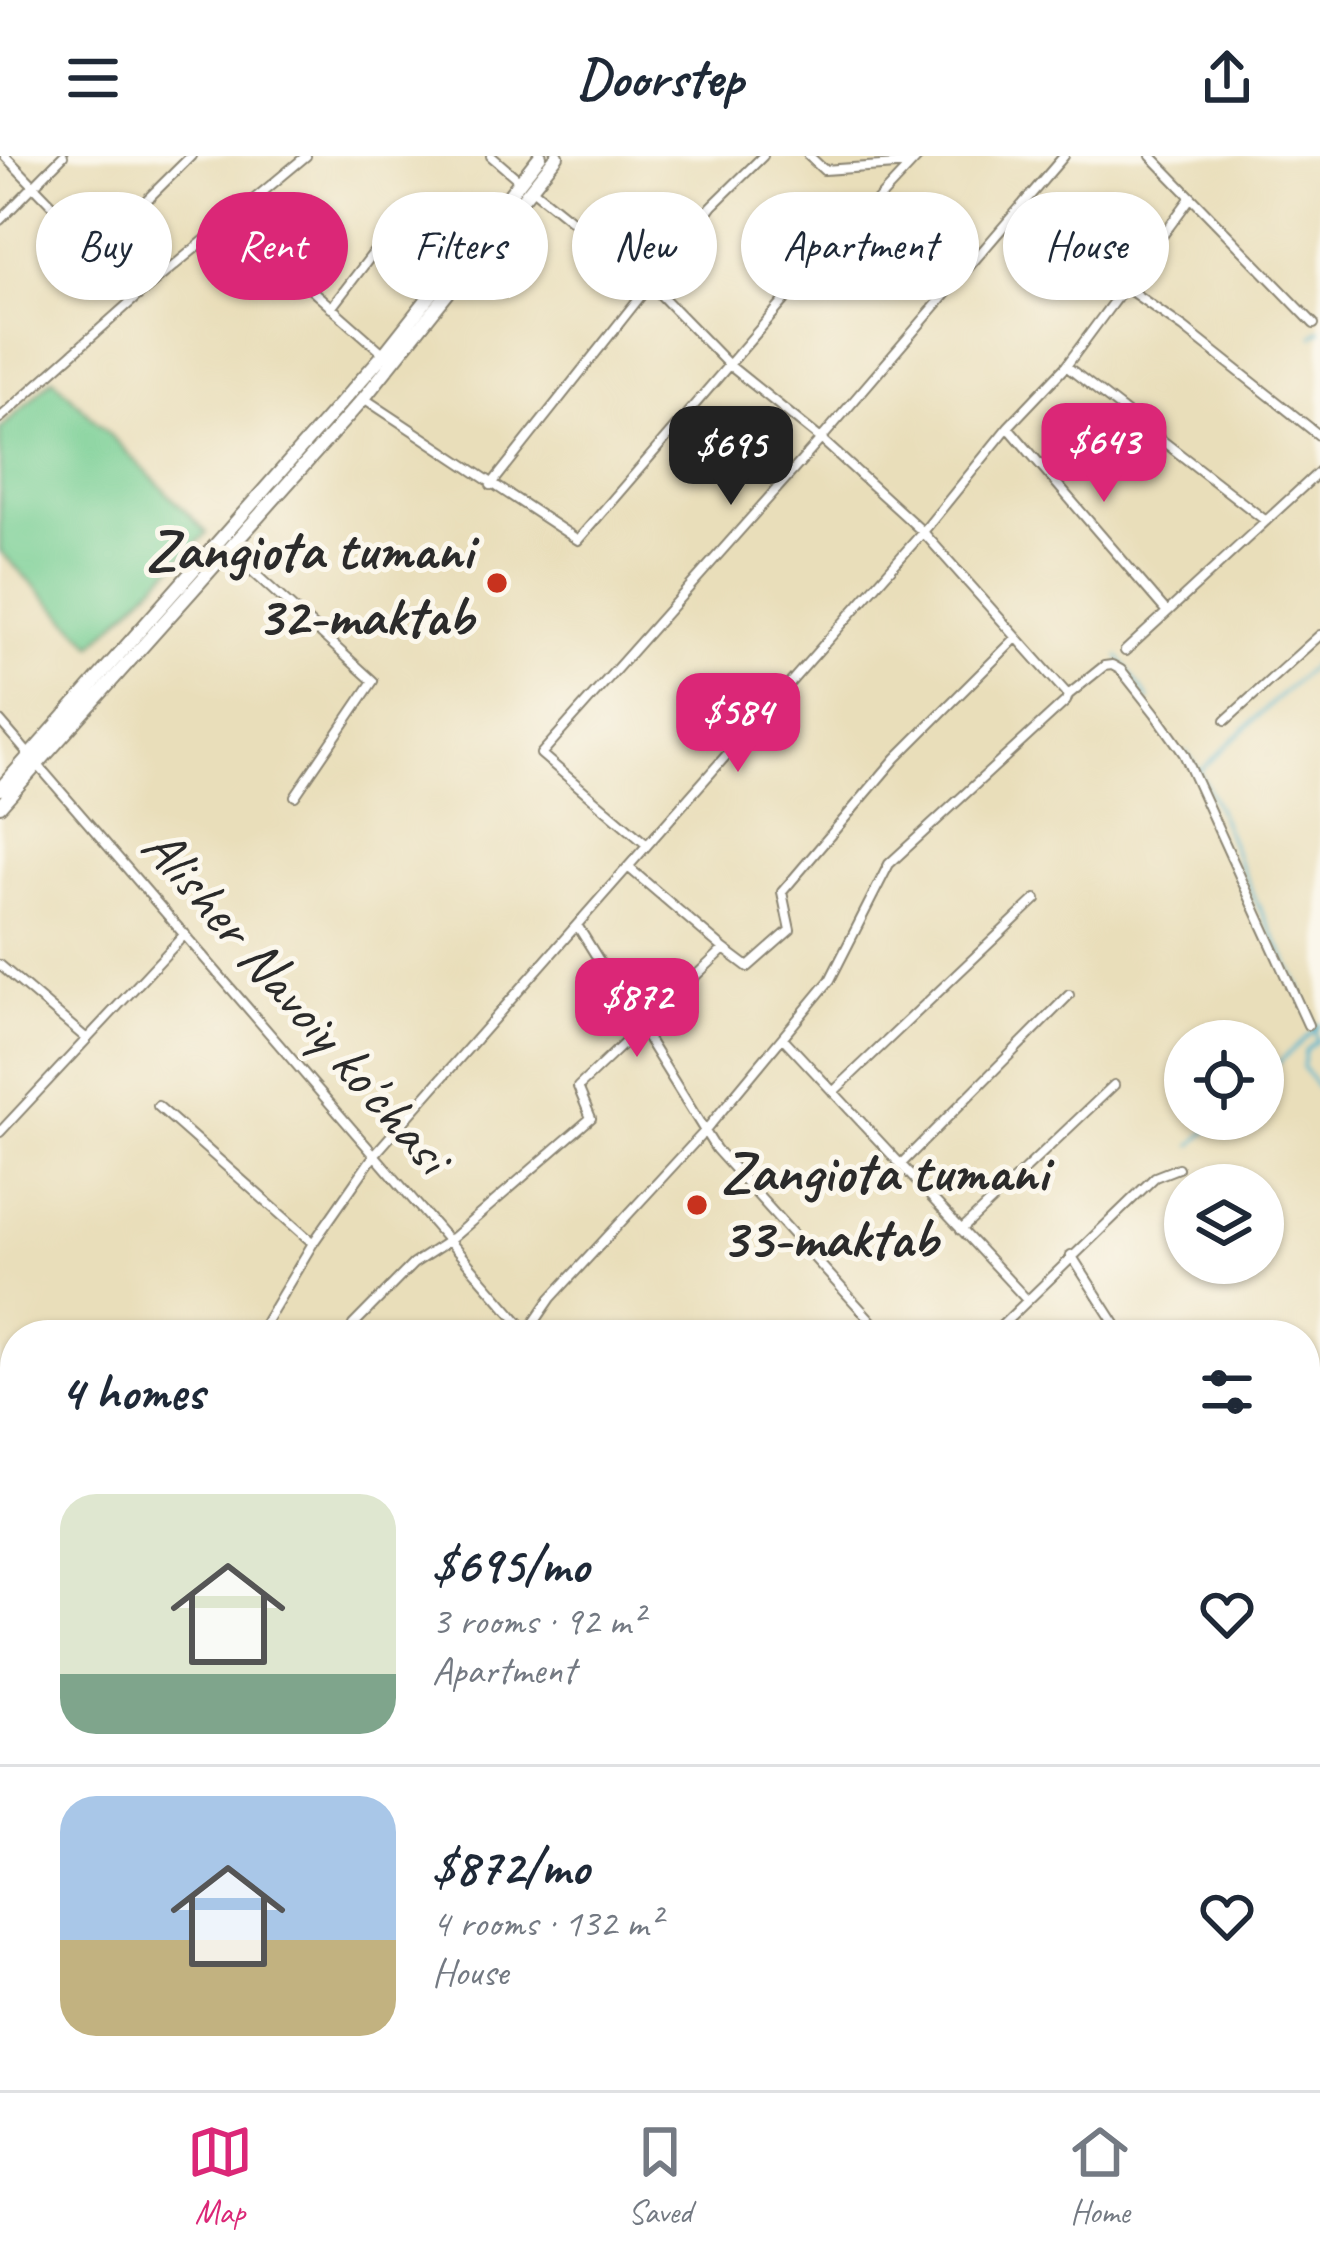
<!DOCTYPE html>
<meta charset="utf-8">
<style>
:root{--surface:#fff;--page:#f2f2f3;--text:#1f2937;--muted:#747a83;--line:#e0e1e3;--accent:#db2777}
body{margin:0;font-family:Caveat,sans-serif;background:var(--page);color:var(--text);height:100vh;display:flex;flex-direction:column;font-size:45px;white-space:nowrap}
*{box-sizing:border-box;margin:0}
p{font-size:39px;color:var(--muted)}
.icon{flex:none;width:66px;height:66px;fill:none;stroke:currentColor;stroke-width:2;stroke-linecap:round;stroke-linejoin:round}
.map{position:relative;flex:1;overflow:hidden}
.panel{position:absolute;left:0px;top:1164px;width:1320px;height:771px;display:flex;flex-direction:column;background:var(--surface);border-radius:48px 48px 0 0;box-shadow:0 3px 9px #0004}
.panel>*{flex:none}
.banner{position:absolute;left:36px;top:36px;width:1248px;height:108px;display:flex;gap:24px}
.fabs{position:absolute;left:1164px;top:864px;display:grid;gap:24px}
.fabs a{display:grid;place-items:center;width:120px;height:120px;border-radius:50%;background:var(--surface);box-shadow:0 3px 9px #0004;font-size:60px}
.price{position:absolute;translate:-50% -102px;padding:0 27px;border-radius:24px;background:var(--accent);color:#fff;font-size:39px;line-height:78px;filter:drop-shadow(0 3px 6px #0008)}
.price::after{content:'';position:absolute;left:50%;top:72px;width:36px;height:27px;margin-left:-18px;background:inherit;clip-path:polygon(0 0,100% 0,50% 100%)}
.price.selected{background:#222;color:#fff}
ul{padding:0;list-style:none}
li{display:flex;align-items:center;gap:36px;height:300px;padding:0 60px}
li+li{border-top:3px solid var(--line)}
li span{display:grid;place-items:center;flex:none;width:336px;height:240px;border-radius:36px;color:#555}
li>.icon{margin-inline-start:auto}
span .icon{width:144px;height:144px;fill:#fffc;stroke-width:1}
li b{font-size:51px}
h2{display:flex;justify-content:space-between;align-items:center;height:144px;padding:0 60px;font-size:51px}
.tag{padding:0 42px;border-radius:54px;background:var(--surface);box-shadow:0 3px 9px #0004;font-size:42px;line-height:108px}
.tag.selected{background:var(--accent);color:#fff}
header{display:flex;justify-content:space-between;align-items:center;height:156px;padding:0 60px;background:var(--surface);font-size:54px;font-weight:700}
.tabs{display:flex;justify-content:space-around;align-items:center;height:168px;border-top:3px solid var(--line);background:var(--surface);font-size:33px;color:var(--muted)}
.tabs a{display:grid;justify-items:center;gap:6px}
.tabs .selected{color:var(--accent)}
.map>svg:first-child{display:block}
</style>
<header><svg class="icon" aria-label="menu" viewBox="0 0 24 24"><path d="M4 6h16M4 12h16M4 18h16"/></svg>Doorstep<svg class="icon" aria-label="share" viewBox="0 0 24 24"><path d="M12 15V3M7 8l5-5 5 5M5 13v7h14v-7"/></svg></header>
<div class="map">
<svg width="1320" height="1934" viewBox="0 0 1320 1934">
<rect width="100%" height="100%" fill="#fbf7ec"/>
<filter id="ink" filterUnits="userSpaceOnUse"><feTurbulence type="fractalNoise" baseFrequency=".00833" numOctaves="2"/><feDisplacementMap in="SourceGraphic" scale="24" xChannelSelector="R" yChannelSelector="G"/><feConvolveMatrix kernelMatrix="1 2 1 2 8 2 1 2 1" color-interpolation-filters="sRGB"/></filter>
<filter id="wash" filterUnits="userSpaceOnUse"><feTurbulence type="fractalNoise" baseFrequency=".004" numOctaves="4" result="noise"/><feDisplacementMap in="SourceGraphic" scale="48" xChannelSelector="R" yChannelSelector="G"/><feGaussianBlur stdDeviation="2.7" result="paint"/><feColorMatrix in="noise" values="0 0 0 0 0 0 0 0 0 0 0 0 0 0 0 0 0 1.4 0 .05"/><feComposite in="paint" operator="in"/></filter>
<g filter="url(#wash)">
<rect width="100%" height="100%" fill="#e9deba"/>
<path fill="#76ce93" stroke="#507c5f" stroke-width="3" d="M53,222L207,377L93,489L0,395V274Z"/>
<g fill="none" stroke-linecap="round" stroke-linejoin="round">
<path stroke="#50b4cf" stroke-width="3" d="M1313,180L1320,174
M1119,501L1149,544
M1186,596C1214,633 1227,680 1246,723C1269,777 1305,827 1317,885L1305,895L1303,911L1320,936
M1200,615L1320,502
M1263,921L1320,869
M1193,989L1220,963
M0,1736L15,1706
M1305,1785L1320,1779
M1132,1934L1148,1920"/>
<path stroke="#50b4cf" stroke-width="9" d="M1305,1909L1320,1902
M1287,1934L1297,1920"/>
</g>
</g>
<g filter="url(#ink)">
<g fill="none" stroke-linecap="round" stroke-linejoin="round">
<defs>
<path id="minor" d="M5,0L96,94L135,142
M491,0L520,25
M809,0L824,14L910,8
M1151,0L1314,168
M0,64L63,0
M265,93L383,197
M96,94L191,0
M1125,131L1184,172L1320,280
M331,152L404,57L463,100
M1066,210L1266,365
M365,243L578,384L797,130L919,0
M0,262L135,142L306,0
M1008,271L1167,456
M491,329L712,50L763,0
M230,395L373,525L295,640
M1125,495L1320,315
M1068,539L1104,510L1112,509L1121,514L1155,557L1184,598L1308,869
M1226,564L1320,479
M0,565L528,1177
M647,689L541,598L821,283L1064,0
M628,711L724,793
M577,769L716,993L884,1179
M0,809L87,883
M783,882L1027,1144
M833,936L1036,743
M158,950L313,1087
M0,976L185,778
M900,1009L1069,839
M961,1074L1114,929
M1071,1099L1122,1179
M353,1169L413,1108L450,1084L591,962L578,931L724,793L748,811L790,774L782,736L896,602L1016,482
M527,1177L551,1142L705,975L830,824L889,708L1066,545L1068,539L923,376L821,283L729,209L651,129L532,33
M258,1179L313,1087L375,998L923,376L1008,271L1066,210L1191,41
M992,1179L1155,1021L1178,1012
M1305,1492L1320,1520
M1305,1732L1320,1758
M1305,1796L1320,1789
M1174,1920L1186,1934"/>
<path id="primary" d="M0,633L384,198L540,0
M0,650L364,242L557,0"/>
</defs>
<use href="#minor" stroke="#8a8472" stroke-width="12"/>
<use href="#primary" stroke="#8a8472" stroke-width="16"/>
<use href="#minor" stroke="#fff" stroke-width="8"/>
<use href="#primary" stroke="#fff" stroke-width="12"/>
</g>
</g>
<g fill="#c8321e" stroke="#fbf7ec" stroke-width="4.5">
<circle cx="497" cy="427" r="12"/>
<circle cx="697" cy="1049" r="12"/>
</g>
<g text-anchor="middle" dominant-baseline="central" stroke-width="10" stroke-linejoin="round" paint-order="stroke">
<g font-size="57" font-weight="bold" fill="#2b2b2b" stroke="#fbf7ec" text-anchor="end">
<text x="473" y="394">Zangiota tumani<tspan x="473" dy="66">32-maktab</tspan></text>
<text x="721" y="1016" text-anchor="start">Zangiota tumani<tspan x="721" dy="66">33-maktab</tspan></text>
</g>
<g font-size="57" fill="#2b2b2b" stroke="#fbf7ec">
<text transform="translate(297 844) rotate(49)">Alisher Navoiy ko'chasi</text>
</g>
</g>
</svg>
<div class="fabs">
<a><svg class="icon" aria-label="locate" viewBox="0 0 24 24"><circle cx="12" cy="12" r="6"/><path d="M12 2v4M12 18v4M2 12h4M18 12h4"/></svg></a>
<a><svg class="icon" aria-label="layers" viewBox="0 0 24 24"><path d="M12 4l9 5-9 5-9-5zM3 14l9 5 9-5"/></svg></a>
</div>
<b class="price" style="left:1104px;top:349px">$643</b>
<b class="price selected" style="left:731px;top:352px">$695</b>
<b class="price" style="left:738px;top:619px">$584</b>
<b class="price" style="left:637px;top:904px">$872</b>
<div class="banner">
<a class="tag">Buy</a>
<a class="tag selected">Rent</a>
<a class="tag">Filters</a>
<a class="tag">New</a>
<a class="tag">Apartment</a>
<a class="tag">House</a>
</div>
<section class="panel">
<h2>4 homes<svg class="icon" aria-label="filters" viewBox="0 0 24 24"><path d="M4 7h16M4 17h16"/><circle cx="9" cy="7" r="2"/><circle cx="15" cy="17" r="2"/></svg></h2>
<ul>
<li><span style="background:linear-gradient(#dfe7d0 75%,#7fa58c 0)"><svg class="icon" aria-label="home" viewBox="0 0 24 24"><path d="M3 11l9-7 9 7M6 9v11h12V9"/></svg></span><div><b>$695/mo</b><p>3 rooms · 92 m²</p><p>Apartment</p></div><svg class="icon" aria-label="heart" viewBox="0 0 24 24"><path d="M12 20l-8-8c-3-5 5-10 8-4 3-6 11-1 8 4z"/></svg></li>
<li><span style="background:linear-gradient(#a9c7e8 60%,#c2b280 0)"><svg class="icon" aria-label="home" viewBox="0 0 24 24"><path d="M3 11l9-7 9 7M6 9v11h12V9"/></svg></span><div><b>$872/mo</b><p>4 rooms · 132 m²</p><p>House</p></div><svg class="icon" aria-label="heart" viewBox="0 0 24 24"><path d="M12 20l-8-8c-3-5 5-10 8-4 3-6 11-1 8 4z"/></svg></li>
</ul>
</section>
</div>
<nav class="tabs">
<a class="selected"><svg class="icon" aria-label="map" viewBox="0 0 24 24"><path d="M3 6l6-2 6 2 6-2v14l-6 2-6-2-6 2zM9 4v14M15 6v14"/></svg>Map</a>
<a><svg class="icon" aria-label="saved" viewBox="0 0 24 24"><path d="M7 4h10v16l-5-4-5 4z"/></svg>Saved</a>
<a><svg class="icon" aria-label="home" viewBox="0 0 24 24"><path d="M3 11l9-7 9 7M6 9v11h12V9"/></svg>Home</a>
</nav>
